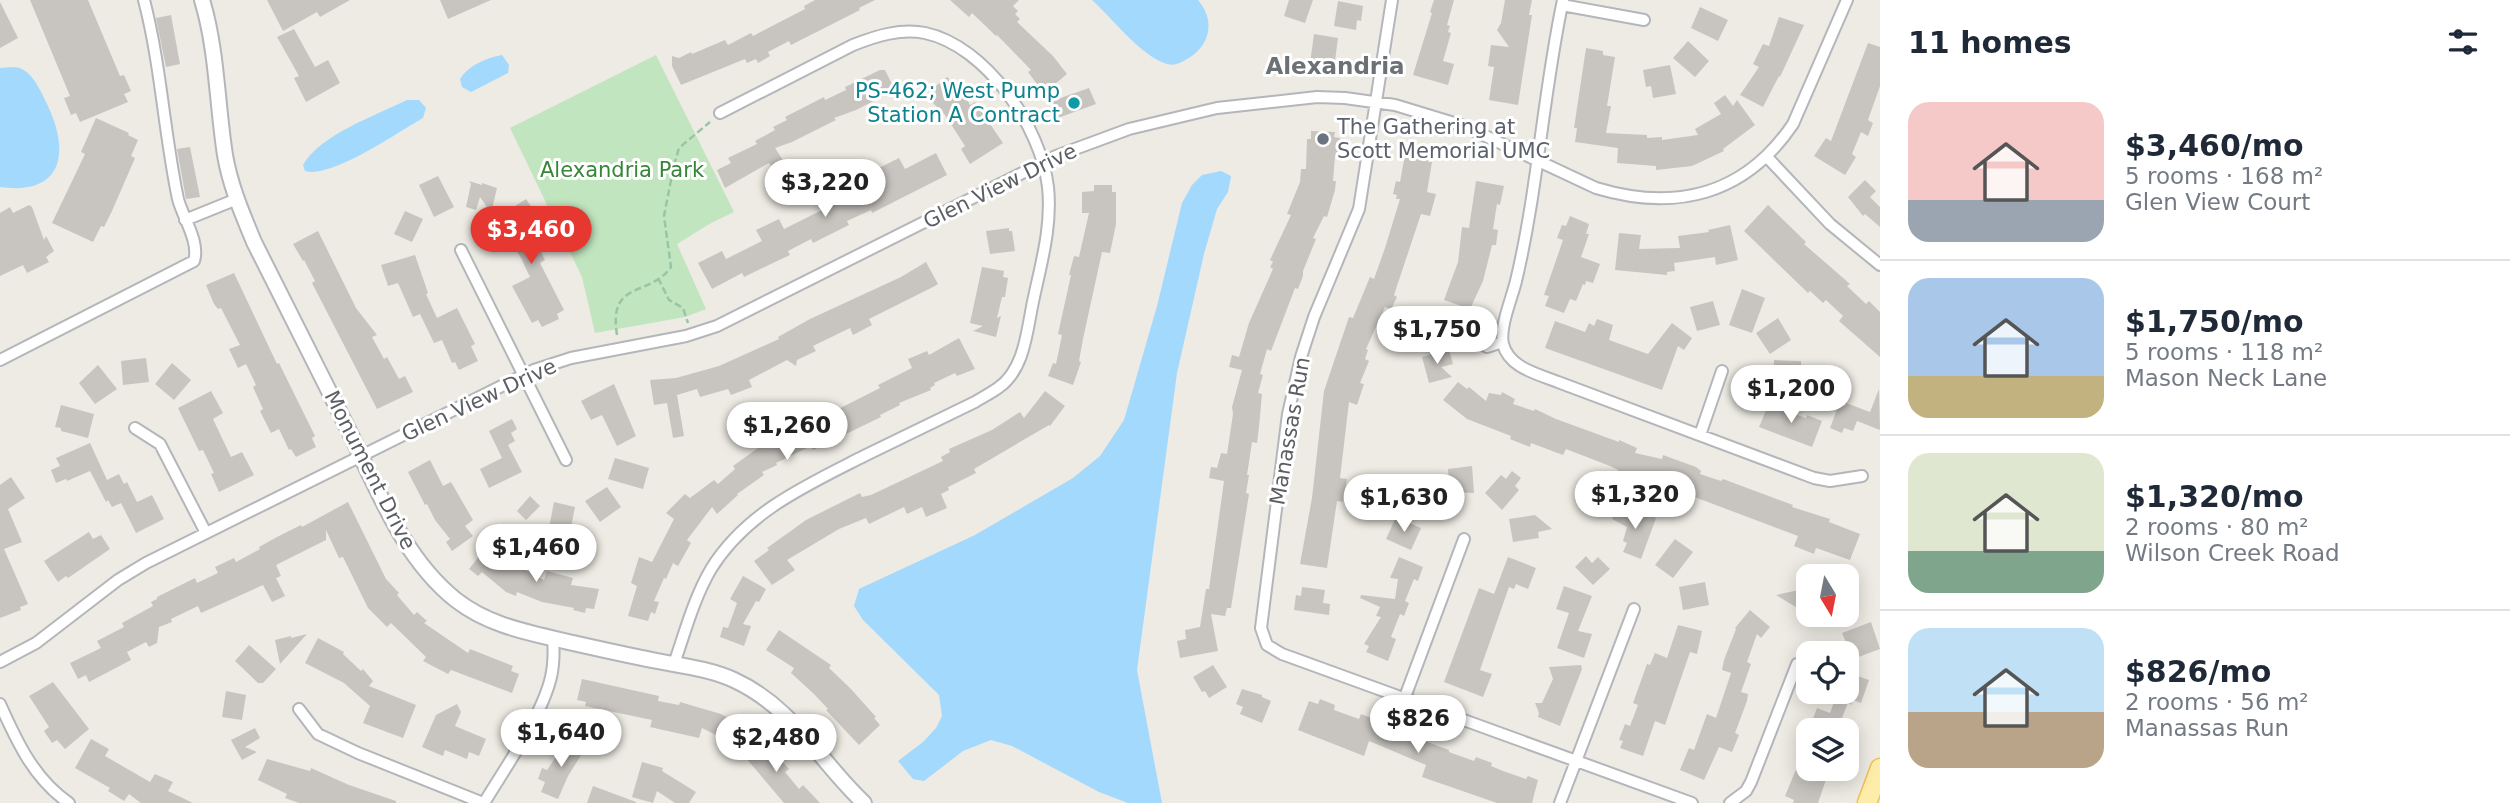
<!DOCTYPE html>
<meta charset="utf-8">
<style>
:root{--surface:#fff;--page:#f2f2f3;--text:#1f2937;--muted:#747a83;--line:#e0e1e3;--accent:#e63830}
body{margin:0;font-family:"DejaVu Sans",sans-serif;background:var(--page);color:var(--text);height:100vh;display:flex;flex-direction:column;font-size:26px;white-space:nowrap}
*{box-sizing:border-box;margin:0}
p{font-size:23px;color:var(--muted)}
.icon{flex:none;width:38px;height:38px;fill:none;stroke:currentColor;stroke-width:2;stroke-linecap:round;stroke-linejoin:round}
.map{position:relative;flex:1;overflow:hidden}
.panel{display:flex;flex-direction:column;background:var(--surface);width:630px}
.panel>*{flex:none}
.needle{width:46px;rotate:170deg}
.buttons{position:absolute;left:1796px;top:564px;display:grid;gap:14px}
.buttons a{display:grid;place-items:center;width:63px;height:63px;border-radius:14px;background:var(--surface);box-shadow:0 4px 18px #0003;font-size:35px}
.price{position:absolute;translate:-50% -60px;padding:0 16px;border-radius:24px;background:#fff;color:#222;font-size:23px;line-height:46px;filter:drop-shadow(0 2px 4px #0008)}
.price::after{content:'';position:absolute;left:50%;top:42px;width:21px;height:16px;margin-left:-10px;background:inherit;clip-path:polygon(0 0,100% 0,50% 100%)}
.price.on{background:var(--accent);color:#fff}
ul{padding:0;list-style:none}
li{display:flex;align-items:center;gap:21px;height:175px;padding:0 28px}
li+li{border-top:2px solid var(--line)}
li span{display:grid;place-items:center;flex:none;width:196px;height:140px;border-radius:21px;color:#555}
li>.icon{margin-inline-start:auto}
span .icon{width:84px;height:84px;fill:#fffc;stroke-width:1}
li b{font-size:30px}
h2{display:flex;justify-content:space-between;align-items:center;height:84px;padding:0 28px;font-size:30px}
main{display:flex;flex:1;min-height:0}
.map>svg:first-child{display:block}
</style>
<main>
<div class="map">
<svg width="1880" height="803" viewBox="0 0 1880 803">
<rect width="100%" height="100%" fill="#edebe3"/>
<path fill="#c1e5bf" d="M656,55L734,212L711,223L677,244L706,309L685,317L595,333L582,277L510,128Z"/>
<path fill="#a3d9fd" d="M1092,0H1198C1216,21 1210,46 1187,59C1180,63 1175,66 1167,64C1142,57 1112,18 1092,0Z
M502,55L509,65L508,73L471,92L462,87L460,79C469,65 486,58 502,55Z
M0,68C7,68 15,66 22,69C34,75 41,92 47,104C70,151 64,196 0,187Z
M407,100H419L426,108L423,118C398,132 331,179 305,171L303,165C321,134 375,116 407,100Z
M1221,171L1231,176L1228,192L1217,209L1204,254L1177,373L1137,670L1162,803H1128L1099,792L1012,746L991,740L963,751L924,781L913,779L898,761L923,742L936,728L942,716L939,695L863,620L854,606L859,589L975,535L1073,478L1100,456L1124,420L1157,306L1182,203L1192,185L1202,175Z"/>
<path fill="#c8c5c0" d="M30,0H88L120,76L124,75L131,91L124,94L128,102L80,122L76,113L71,115L64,98L70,96Z
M267,0H350L320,17L317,12L283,31Z
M440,0H491L448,19Z
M815,0H875L859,8L860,10L791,45L789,41L768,52L770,56L758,63L756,59L747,63L745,59L681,85L672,66V56L679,58L691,52L692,54L725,40L728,45L751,33L753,36L805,9L804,6Z
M950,0H1019L1013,6L1018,11L1015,14L1020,19L1017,22L1053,56L1067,74L1048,90L1045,84L1042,86L1037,84L1028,72L1031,70L997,35L996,36L972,13L969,17Z
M1289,0H1313L1305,23L1284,16Z
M1434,0H1454L1447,25L1450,26L1448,32L1451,33L1443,61L1454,64L1448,85L1413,75L1432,13L1430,12Z
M1505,0H1532L1529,15H1532L1518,105L1489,100L1494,67L1488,66L1491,45L1509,47L1497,30L1501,23Z
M1338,1L1363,6L1361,21L1357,20L1356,30L1334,26Z
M0,2L18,38L0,48Z
M1700,7L1728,20L1718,41L1691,28Z
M171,15L180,64L166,67L156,18Z
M1779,17L1804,25L1780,77L1779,76L1763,107L1740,95L1759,67L1753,64L1763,44L1769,46Z
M294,29L315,67L328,60L340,83L306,102L294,78L299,76L277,37Z
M1314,34L1338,38L1335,61L1324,60V64L1310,63Z
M1688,41L1709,61L1695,77L1673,58Z
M1868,43L1880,47V86L1868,120L1873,123L1868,136L1861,132L1852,154L1856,157L1845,175L1814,156L1826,138L1831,141Z
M1586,48L1603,51V55L1615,57L1607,106H1611L1606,133L1647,135V138L1662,137V140L1698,135L1695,129L1721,114L1714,103L1725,95L1733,106L1737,100L1755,125L1723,149L1724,151L1692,166L1656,170V166L1617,163L1618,148L1575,142L1577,128H1574Z
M1670,65L1676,94L1653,98L1651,86L1646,87L1643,70Z
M880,70H885L895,90L856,110L834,118L836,120L792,142L775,148L786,165L774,171L769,163L725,188L717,170L731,163L728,158L757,144L755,141L775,130L773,127L787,120L785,117L824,97L825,100L846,90L845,87Z
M947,77L962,91L970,105L975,102L1003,143L970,164L961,149L965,146L945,115L925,95Z
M1089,88L1096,104L1058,118L1052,101Z
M96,118L129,133L128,135L138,140L131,156L135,158L112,211L104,227L101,226L93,242L52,223L85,154L81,152Z
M1311,131L1335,132L1334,137L1340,138V157L1335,156L1333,181H1336L1335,190L1327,217L1324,216L1313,238L1316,239L1303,271V276L1298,289L1295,288L1271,351L1267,349L1260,374L1263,375L1258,393L1262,394L1259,427L1257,443L1252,442L1247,475H1249L1246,493L1249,494L1231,608H1227L1225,616L1211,614L1218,651L1180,658L1177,641L1186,639L1185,630L1200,627L1206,589H1209L1224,481L1209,478L1211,467L1217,468L1221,453L1227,454L1233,414L1232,407L1242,370L1229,367L1232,355L1239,357L1249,323L1273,269L1270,267L1273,262L1270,260L1291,215L1287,214L1300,182L1301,169H1306L1307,139H1311Z
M190,147L200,197L186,199L177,149Z
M1406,149L1430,153L1428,162H1432L1427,192L1436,194L1430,216L1421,214L1394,295L1397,297L1391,309L1385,307L1366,349L1368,350L1365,359L1369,361L1360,383L1364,384L1357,405L1349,402L1340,478L1347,479L1343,502L1337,501L1327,568L1300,564L1312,498L1324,391L1349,317L1353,318L1370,277L1374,279L1385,248L1400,199H1396L1397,195L1393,194L1396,181L1400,182Z
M936,153L947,175L872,213L871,210L847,221L849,225L813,243L811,239L788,251L790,255L773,263L744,277L742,273L712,289L698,263L722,251L726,259L762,241L756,230L779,219L784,229L822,210L816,200L838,189L844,200L866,188L863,181L879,173L877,169L899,158L905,169Z
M438,176L454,207L434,217L419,185Z
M1865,180L1876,191L1870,197L1880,207V227L1865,214L1863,216L1848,197Z
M469,181L482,185V183L497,188L491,213L480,197L476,210L466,207L471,184Z
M1476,181L1504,186L1500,205L1497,204L1493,229L1498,230L1496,245H1492L1483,281L1470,309L1444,300L1458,262L1462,227L1469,228Z
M1094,185H1112V192H1116V224L1110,253L1102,252L1083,339L1079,361L1081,362L1073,385L1048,376L1053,363L1056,364L1062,335L1058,334L1071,275H1069L1074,256L1079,257L1089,213H1082V192L1094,191Z
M526,199L538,217L527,224L545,260L540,263L564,310L557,314L559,319L542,327L538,320L532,323L512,286L530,277L520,256L495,219Z
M29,205L32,207L44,240L46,236L54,251L46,257L49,262L27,273L23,265L0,276V213L10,207L13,213Z
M1768,205L1806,242L1804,244L1850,284L1847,286L1866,304L1869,301L1880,312V357L1839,321L1843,316L1826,300L1823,303L1810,291L1808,293L1744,231Z
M405,211L423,219L412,242L394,234Z
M1570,216L1589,224L1586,234H1589L1581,257L1600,264L1593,283L1586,281L1585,285L1583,284L1576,301L1570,299L1564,313L1545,306L1549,296L1544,295L1563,240L1557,238L1562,225L1566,226Z
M1730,225L1738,260L1716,265L1715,257L1674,263L1675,271L1667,272V275L1615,270L1619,233L1641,235L1639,249L1680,248L1678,236L1709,232L1708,230Z
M1009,228V231H1012L1015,251L990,254L986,231Z
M318,231L356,308L377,335L372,337L384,359L387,357L399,379L405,376L413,392L377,409L312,283L315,281L304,260L303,261L293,244Z
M415,255L428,293L426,294L437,318L457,308L475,344L471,346L478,361L459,370L455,362L452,363L442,340L434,343L420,314L413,317L398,283L388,286L381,265Z
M926,262L938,284L935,286L869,319L872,325L853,335L850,328L813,346L816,351L797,360L796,366L787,360L749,380L752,387L731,395L728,389L700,397L697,389L677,395L684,436L673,438L667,403L654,405L650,380L676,378L719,366L779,339L778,337L810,319L901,277Z
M982,267L1004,271L1003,277L1008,278L1005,297H1002L997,318L1001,316L996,337L973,331L983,326L970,323Z
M234,273L277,364L279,363L315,436L312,438L316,447L296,457L291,449L289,450L279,429L271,433L260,411L263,409L253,387L256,385L246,364L238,368L229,349L240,345L221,308L218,309L214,304L206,285Z
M1742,289L1765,298L1752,333L1729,325Z
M1713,301L1720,325L1697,331L1690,307Z
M1417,316L1456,318L1453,338L1416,337Z
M1778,318L1791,340L1770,354L1756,333Z
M1597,319L1613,325L1609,340L1648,354L1672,323L1692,338L1684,350L1678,346L1662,390L1545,348L1555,321L1585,332L1589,323L1594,326Z
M959,338L975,369L957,376L955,373L934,383L935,385L930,388L931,390L899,403L900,405L880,415L881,417L813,450L811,446L776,463L777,465L762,472L764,475L737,494L738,495L717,514L712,507L687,540L691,543L678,566L673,563L666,579L664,578L654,601L659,602L655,614L651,612L648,621L628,616L637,586L631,583L639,557L652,562L674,519L666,513L685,494L690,498L714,480L718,484L735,469L733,466L758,448L754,439L779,429L783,437L880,388L878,385L912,368L908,359L927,351L929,355Z
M1449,350L1453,364L1441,367L1452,377L1429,383L1422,357Z
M146,358L149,382L123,385L121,361Z
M1774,360L1801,361V375L1807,376L1806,387L1773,385Z
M172,363L191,380L174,400L155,384Z
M98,365L117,389L95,404L79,383Z
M1458,382L1467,389L1469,387L1486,401L1489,393L1501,395L1502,392L1515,399L1513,404L1534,411L1535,409L1556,419L1619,442V440L1637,448L1635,453L1662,459L1663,455L1696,467L1701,471L1700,474L1721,481L1723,479L1793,505L1792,507L1830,519L1829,522L1860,534L1850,560L1816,548L1814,554L1794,546L1798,536L1660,484L1656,493L1638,486L1639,483L1617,475L1618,470L1610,466L1566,449L1563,455L1531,443L1530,447L1510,439L1511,436L1467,419L1443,400Z
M614,384L636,436L617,446L602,415L591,420L581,401Z
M1879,389L1880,430L1857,421L1853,431L1844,428L1842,433L1830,428L1839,404L1845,406L1846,403L1870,412Z
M211,391L223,413L213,419L231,457L242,452L254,475L219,492L211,474L214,473L203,450L199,451L178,408Z
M1045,391L1065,406L1050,426L1049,425L974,469L976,473L948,487L949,490L941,494L947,508L926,517L922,507L907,514L904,507L869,524L866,518L839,529L787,560L795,570L772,585L754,561L769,550L767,548L806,520L860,493L862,497L871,495L943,461L941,457L950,452L949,449L992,430L1020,412L1024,418Z
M1770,401L1782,406L1780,409L1806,418L1807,415L1822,421L1812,447L1759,427Z
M61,405L94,414L88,438L61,431V428L55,427Z
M512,419L517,429L511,433L515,441L508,445L522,472L489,488L480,469L502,458L489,431Z
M90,443L107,480L119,474L124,484L127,482L137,502L152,495L164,519L136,533L121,503L112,507L108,500L106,502L90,471L67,481L66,479L56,483L51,470L60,466L56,458Z
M615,458L649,468L643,489L608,479Z
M430,460L443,486L451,482L473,520L465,526L473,536L452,551L446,542L450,539L435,520L427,504L425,505L408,472Z
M1472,466L1474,493L1450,492L1448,469Z
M1512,471L1521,478L1515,486L1519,490L1502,510L1485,493L1501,475L1506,479Z
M1421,475L1440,494L1420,514L1402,496Z
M11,477L25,498L8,509L22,542L4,549L28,604L20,607L21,610L0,618V485Z
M607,487L621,507L600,522L585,501Z
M530,496L540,506L526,520L517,511Z
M348,502L386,579L399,593L397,595L414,615L417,612L427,621L424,623L468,653L470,649L513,666L511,671L519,674L512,693L451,670L448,674L423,661L426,657L391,623L387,627L368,608L343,557L339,558L326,530V540L276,565L281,576L276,578L285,596L272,602L263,585L201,613L198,606L171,619L172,622L159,627L157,643L149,647L146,642L127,652L131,660L89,682L86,675L78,679L70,663L101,648L97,641L124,627L122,623L153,606L151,602L157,599V597L195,578L197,583L218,573L215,567L234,558L236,562L260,549L259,547L277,537L301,525L302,527Z
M554,502L575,507L568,542L547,538Z
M1618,507L1637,517L1639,512L1656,518L1641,559L1623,552L1627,543L1623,541L1627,527L1612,519Z
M1535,515L1552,529L1538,532L1539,538L1513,542L1509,519Z
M1396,517L1421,528L1411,550L1386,539Z
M89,532L93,539L101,535L110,549L68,578L66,576L58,582L44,561Z
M1675,539L1693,552L1673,578L1655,565Z
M485,549L495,559L511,567L521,568L544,580L547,571L573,578L571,585L599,589L594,609L586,608L585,613L573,610L574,608L542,602L517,592L516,596L506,592L482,572L478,576L469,569Z
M1586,556L1592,563L1598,557L1610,569L1593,585L1575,567Z
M1399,557L1423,567L1418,581L1414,579L1405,601L1409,603L1404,616L1400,614L1391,637L1396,639L1388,661L1366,652L1369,646L1364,644L1381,617L1376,616L1380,607L1360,598L1361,595L1395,599L1398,579L1390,578Z
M1508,557L1536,568L1528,589L1516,584L1514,589L1509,587L1480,670L1492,674L1483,697L1444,682L1479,588L1494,594Z
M743,576L766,589L759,602L756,601L743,624L751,626L744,646L720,637L723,627L728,628L737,603L730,599Z
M1705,582L1709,605L1683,610L1679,587Z
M1564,586L1592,596L1578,631L1592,634L1584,658L1557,648L1569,613L1556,609Z
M1302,587L1325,590L1323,603L1330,604L1329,615L1294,610L1296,595L1301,596Z
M1799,590L1804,612L1776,595Z
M1750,610L1770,627L1761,638L1757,634L1747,662L1751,664L1741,692L1748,694L1747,701L1735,733L1739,735L1732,752L1719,747L1704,780L1680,770L1689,748L1694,750L1707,714L1716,718L1731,673L1722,670L1724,660L1736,629L1735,628Z
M1871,622L1880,649L1853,659L1842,633Z
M1678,625L1702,631L1697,654L1690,652L1665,725L1655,721L1643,756L1620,748L1623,741L1619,740L1625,724L1630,726L1638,705L1633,703L1647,664L1650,665L1655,653L1667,658Z
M779,630L831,665L829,668L850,688L876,717L874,718L880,725L859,745L826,710L828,709L814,694L791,673L794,668L766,650Z
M307,634L280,664L275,640L291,636V638Z
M318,638L344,652L343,654L361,671L363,669L373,681L369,686L416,705L403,738L363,723L370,706L344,683L305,663Z
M249,645L276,669L263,683H258L235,661Z
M1213,665L1227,687L1209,698L1205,691L1202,692L1193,677Z
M1581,665L1582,669L1560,726L1538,717L1539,713L1535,703H1542L1553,679L1549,667Z
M1846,672L1869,680L1861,703L1853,700L1851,705L1848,703L1837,730H1815L1818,723L1812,721L1817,708L1830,713L1835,699L1818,693L1819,691H1846Z
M582,679L659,696L658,701L679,705L680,702L721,714L737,723L728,741L702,728L699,738L650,727L652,720L585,706L586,702L577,700Z
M53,682L89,729L65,749L57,740L52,743L44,731L49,727L29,696Z
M1242,689L1262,695V697L1271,701L1262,723L1240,714L1243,707L1236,704Z
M226,691L246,695L242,720L222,717Z
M1320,699L1335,705L1334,710L1359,719L1361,714L1377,720V722L1423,737L1422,740L1449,750V752L1474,761L1476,757L1492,763L1491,766L1503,771L1526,779L1528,776L1538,780L1532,803H1497L1422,777L1426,765L1369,741L1364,756L1298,730L1309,701L1318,704Z
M457,704L461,712L455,726L486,739L479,756L469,752L467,759L445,750L443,756L422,747L436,715Z
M255,728L260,738L245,747L257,752L242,760L231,740Z
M758,735L765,743L761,746L777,763L781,760L789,769L785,772L799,789L803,785L820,803H784L740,751Z
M569,738L585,749L568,776L558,799L541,792L545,782L538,779L542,768L547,770Z
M91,739L109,749L105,756L150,782L155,774L173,782L168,791L193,803H141L129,794L124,801L108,791L110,788L75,768Z
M1807,743L1808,768H1830L1818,803H1793L1794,800L1785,796Z
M267,759L310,771L311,768L349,785L396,801V803H299L285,798L287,794L258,780Z
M642,762L663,768L662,771L696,792L689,803H675L657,791L653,803L632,797Z
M593,786L636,802V803H587Z"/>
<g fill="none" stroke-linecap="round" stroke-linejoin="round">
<defs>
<path id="minor" d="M1392,0L1359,209L1314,317L1301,357L1288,414L1261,628L1267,645L1282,654L1692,803
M1563,0C1543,93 1538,189 1516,281C1512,298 1499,328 1503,344C1509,368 1538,374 1558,382L1814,478L1830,481L1862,476
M1562,5L1644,20
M1767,157L1830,224L1880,265
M185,220L237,199
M461,250L566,460
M1487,347L1502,342
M0,360L194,261C200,242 183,218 178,199C164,133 161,65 144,0
M135,428L160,444L206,533
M1700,435L1722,371
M0,662L36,643L118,580L146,563L534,370L571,358L686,336L717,326L1056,156L1129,129L1217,108L1317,97L1345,98L1395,105L1464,126L1596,188C1676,212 1745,195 1793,124L1847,0
M674,664C685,632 694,598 711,569C746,512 807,485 864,456C901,438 938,420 975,402C983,397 991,393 998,388C1026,369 1027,327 1034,297C1042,260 1052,225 1048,187C1041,127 986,46 925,33C901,28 876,36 853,45L720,113
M1405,697L1464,539
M0,704C17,742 34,779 69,803
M299,709L318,734L358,753L483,803
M484,803C505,768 542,716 551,677C554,664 554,651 553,638
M1560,803L1634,609
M1730,803L1746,791L1751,782L1797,664"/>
<path id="tertiary" d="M202,0C217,49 217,104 225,155C230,185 242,213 254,242C285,305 317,368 349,431C378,490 403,558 456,600C488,625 526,632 564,641C595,648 626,655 657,661C683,666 710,669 734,680C793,707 819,761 864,803"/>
<path id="primary" d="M1867,803L1880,768"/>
</defs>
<use href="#minor" stroke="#b3b6ba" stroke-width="14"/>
<use href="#tertiary" stroke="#b3b6ba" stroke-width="18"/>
<use href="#primary" stroke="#efc05b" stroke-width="21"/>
<path stroke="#99c5a4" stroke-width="2.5" stroke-dasharray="7 3.5" stroke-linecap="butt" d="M658,278L669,300L683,308L688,323
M617,335C608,279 649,298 671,267L664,216L674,165L679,148L710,122"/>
<use href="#minor" stroke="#fff" stroke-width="10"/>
<use href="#tertiary" stroke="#fff" stroke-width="14"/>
<use href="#primary" stroke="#fdeda8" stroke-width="18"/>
</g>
<circle fill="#0f9aa8" stroke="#fff" stroke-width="2.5" cx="1074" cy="103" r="7"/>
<circle fill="#6b7280" stroke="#fff" stroke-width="2.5" cx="1323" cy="139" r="7"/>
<g text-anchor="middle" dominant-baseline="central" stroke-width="6" stroke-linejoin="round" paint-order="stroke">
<g font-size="21" fill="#0d838f" stroke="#fff" text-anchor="end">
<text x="1060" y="91">PS-462; West Pump<tspan x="1060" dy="24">Station A Contract</tspan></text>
</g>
<g font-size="21" fill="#5b616d" stroke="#fff" text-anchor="start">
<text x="1337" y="127">The Gathering at<tspan x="1337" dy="24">Scott Memorial UMC</tspan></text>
</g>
<g font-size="21" fill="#378638" stroke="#fff">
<text x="622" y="170">Alexandria Park</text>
</g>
<g font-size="21" fill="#5b5f63" stroke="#fff">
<text transform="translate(1000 186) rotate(-26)">Glen View Drive</text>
<text transform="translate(479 400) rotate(-25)">Glen View Drive</text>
<text transform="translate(1290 431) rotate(-80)">Manassas Run</text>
<text transform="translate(370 470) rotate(63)">Monument Drive</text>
</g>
<g font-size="23" font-weight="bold" fill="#6c7175" stroke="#fff">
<text x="1335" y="66">Alexandria</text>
</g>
</g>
</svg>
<div class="buttons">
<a><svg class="needle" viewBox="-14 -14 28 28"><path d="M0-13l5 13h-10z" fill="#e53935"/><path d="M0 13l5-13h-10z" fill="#747a83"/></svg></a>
<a><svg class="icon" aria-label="locate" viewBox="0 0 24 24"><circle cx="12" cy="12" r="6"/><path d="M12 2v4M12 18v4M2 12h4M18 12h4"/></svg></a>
<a><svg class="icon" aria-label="layers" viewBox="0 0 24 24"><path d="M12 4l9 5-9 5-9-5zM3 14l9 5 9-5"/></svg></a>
</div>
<b class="price" style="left:825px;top:219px">$3,220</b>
<b class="price on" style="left:531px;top:266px">$3,460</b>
<b class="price" style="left:1437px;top:366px">$1,750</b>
<b class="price" style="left:1791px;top:425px">$1,200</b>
<b class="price" style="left:787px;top:462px">$1,260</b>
<b class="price" style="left:1635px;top:531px">$1,320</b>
<b class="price" style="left:1404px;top:534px">$1,630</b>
<b class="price" style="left:536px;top:584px">$1,460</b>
<b class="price" style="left:1418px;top:755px">$826</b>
<b class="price" style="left:561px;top:769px">$1,640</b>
<b class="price" style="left:776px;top:774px">$2,480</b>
</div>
<section class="panel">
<h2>11 homes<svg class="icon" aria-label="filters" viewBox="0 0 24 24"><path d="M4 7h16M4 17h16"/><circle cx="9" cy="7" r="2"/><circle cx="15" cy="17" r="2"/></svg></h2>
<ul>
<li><span style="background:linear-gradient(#f6c9c9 70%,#9aa5b1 0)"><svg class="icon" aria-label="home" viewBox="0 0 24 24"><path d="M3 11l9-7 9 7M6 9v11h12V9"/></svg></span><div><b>$3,460/mo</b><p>5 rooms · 168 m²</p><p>Glen View Court</p></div></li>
<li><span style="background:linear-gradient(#a9c7e8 70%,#c2b280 0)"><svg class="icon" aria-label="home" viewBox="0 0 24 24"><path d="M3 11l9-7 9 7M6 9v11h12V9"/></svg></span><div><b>$1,750/mo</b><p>5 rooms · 118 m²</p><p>Mason Neck Lane</p></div></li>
<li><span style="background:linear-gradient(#dfe7d0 70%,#7fa58c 0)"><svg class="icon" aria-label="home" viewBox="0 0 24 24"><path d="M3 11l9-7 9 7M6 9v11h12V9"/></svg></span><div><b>$1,320/mo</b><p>2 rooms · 80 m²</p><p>Wilson Creek Road</p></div></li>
<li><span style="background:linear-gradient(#bfe0f5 60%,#b9a48a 0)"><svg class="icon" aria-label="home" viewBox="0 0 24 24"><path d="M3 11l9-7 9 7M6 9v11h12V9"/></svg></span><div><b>$826/mo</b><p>2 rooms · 56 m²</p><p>Manassas Run</p></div></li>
</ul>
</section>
</main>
